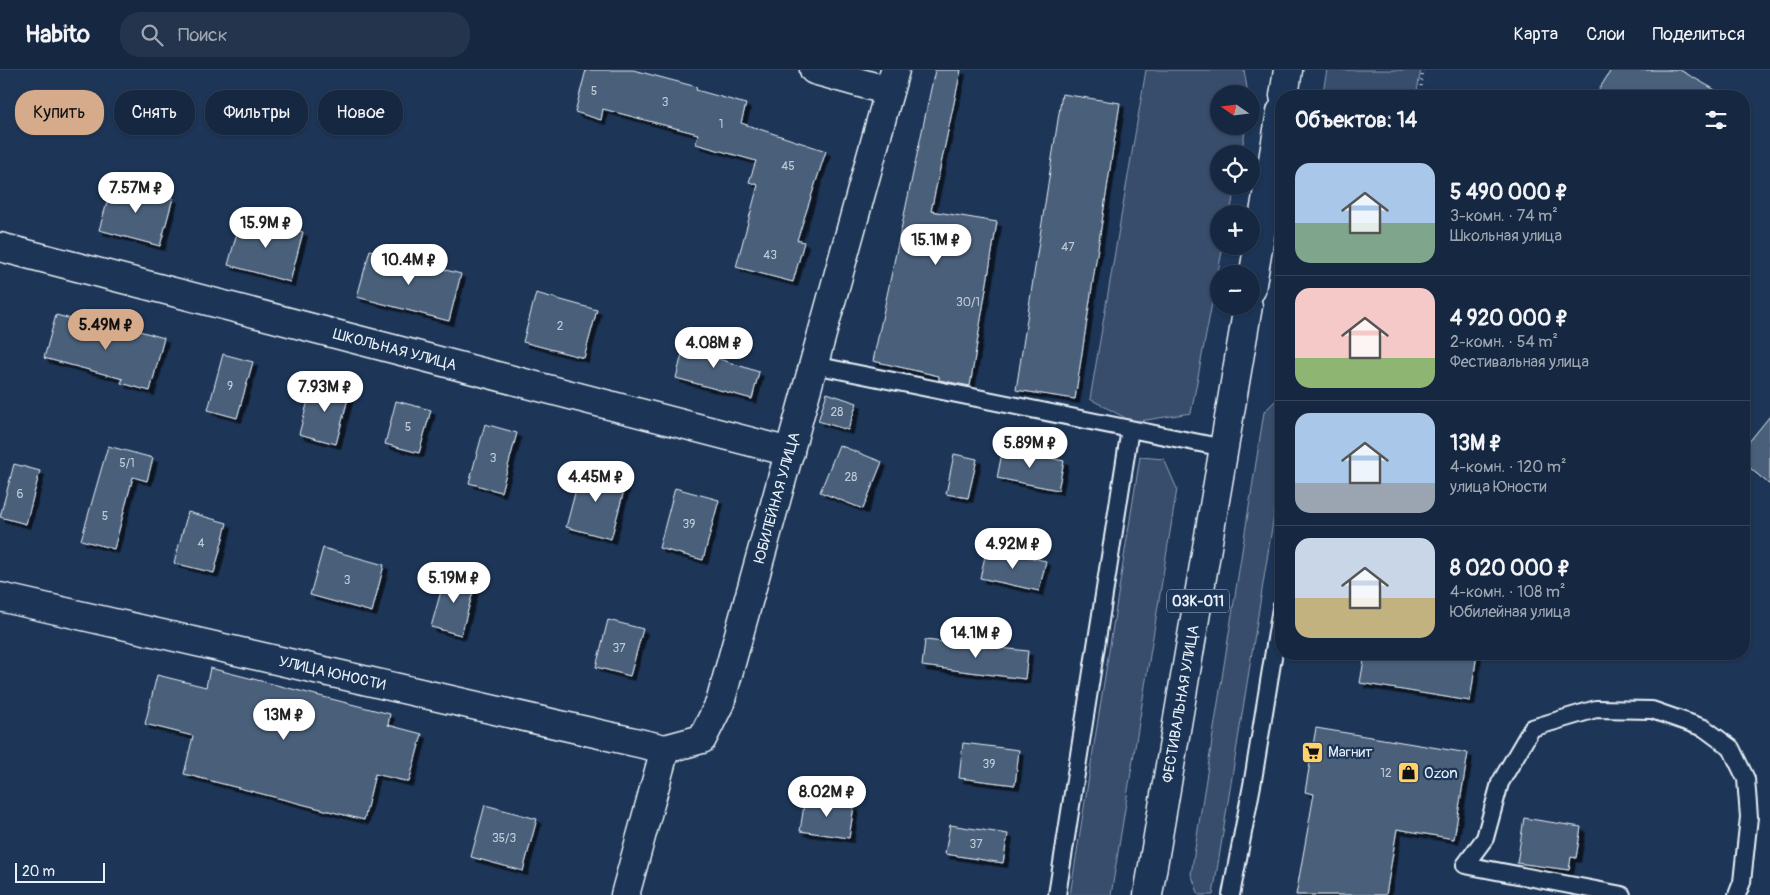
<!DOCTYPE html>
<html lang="ru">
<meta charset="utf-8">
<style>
:root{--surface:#162841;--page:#23344c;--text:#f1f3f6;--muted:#9ea6b1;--line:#35445a;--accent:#d6ab8b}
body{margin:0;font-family:Pangolin,sans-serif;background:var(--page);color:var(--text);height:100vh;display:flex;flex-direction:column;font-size:19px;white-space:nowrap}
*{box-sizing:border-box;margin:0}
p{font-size:16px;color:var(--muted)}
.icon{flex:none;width:28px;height:28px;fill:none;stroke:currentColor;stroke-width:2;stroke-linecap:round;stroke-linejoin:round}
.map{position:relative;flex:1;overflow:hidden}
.details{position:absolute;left:1275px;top:20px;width:475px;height:570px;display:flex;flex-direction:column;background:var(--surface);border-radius:20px;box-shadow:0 1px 4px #0004,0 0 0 1px var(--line)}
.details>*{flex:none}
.top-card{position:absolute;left:15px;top:20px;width:475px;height:45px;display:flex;gap:10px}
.needle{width:32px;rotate:284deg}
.buttons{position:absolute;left:1210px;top:15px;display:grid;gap:10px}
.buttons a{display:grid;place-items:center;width:50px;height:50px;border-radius:50%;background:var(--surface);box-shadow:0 1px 4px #0004,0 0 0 1px var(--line);font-size:25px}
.scale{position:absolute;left:15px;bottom:12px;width:90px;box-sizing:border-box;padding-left:5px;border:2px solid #e8f1f8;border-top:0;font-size:14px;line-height:18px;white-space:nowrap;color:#e8f1f8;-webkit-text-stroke:4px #1d3557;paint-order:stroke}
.price{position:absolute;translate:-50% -42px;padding:0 11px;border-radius:18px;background:#fff;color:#222;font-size:16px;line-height:32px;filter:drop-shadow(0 1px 2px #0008)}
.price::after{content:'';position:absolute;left:50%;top:30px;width:15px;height:11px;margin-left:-8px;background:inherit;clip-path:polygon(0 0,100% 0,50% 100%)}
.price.on{background:var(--accent);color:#111}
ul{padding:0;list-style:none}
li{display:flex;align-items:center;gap:15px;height:125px;padding:0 20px}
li+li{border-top:1px solid var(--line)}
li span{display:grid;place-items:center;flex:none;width:140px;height:100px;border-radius:15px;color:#555}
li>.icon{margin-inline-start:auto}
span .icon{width:60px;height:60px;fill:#fffc;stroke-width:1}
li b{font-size:21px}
h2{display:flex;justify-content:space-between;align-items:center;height:60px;padding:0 20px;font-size:21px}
.pill{padding:0 18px;border-radius:20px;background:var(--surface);box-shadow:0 1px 4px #0004,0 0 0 1px var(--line);font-size:18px;line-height:45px}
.pill.on{background:var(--accent);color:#111}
header{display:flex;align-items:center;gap:30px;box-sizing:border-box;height:70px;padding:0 25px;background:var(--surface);border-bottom:1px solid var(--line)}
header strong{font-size:24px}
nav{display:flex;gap:28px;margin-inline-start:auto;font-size:18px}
.search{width:350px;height:45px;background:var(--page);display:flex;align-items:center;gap:12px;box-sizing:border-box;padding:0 18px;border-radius:20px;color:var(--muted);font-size:19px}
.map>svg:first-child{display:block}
</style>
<header>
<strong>Habito</strong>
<div class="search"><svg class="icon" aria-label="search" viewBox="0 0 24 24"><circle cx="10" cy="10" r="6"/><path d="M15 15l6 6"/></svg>Поиск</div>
<nav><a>Карта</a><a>Слои</a><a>Поделиться</a></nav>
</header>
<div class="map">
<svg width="1770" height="825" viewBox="0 0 1770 825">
<defs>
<filter id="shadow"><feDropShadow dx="4.5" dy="4.5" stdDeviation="0" flood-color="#0009"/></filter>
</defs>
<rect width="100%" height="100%" fill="#1d3557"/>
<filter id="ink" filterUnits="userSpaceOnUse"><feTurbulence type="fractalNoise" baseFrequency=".02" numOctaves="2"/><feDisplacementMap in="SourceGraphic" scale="10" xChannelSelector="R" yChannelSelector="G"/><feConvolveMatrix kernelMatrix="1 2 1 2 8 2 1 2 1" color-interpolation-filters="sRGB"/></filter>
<g filter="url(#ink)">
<path fill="#374d6c" stroke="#909fb2" d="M1146,0H1244L1248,24H1219V56H1246L1241,84H1219V116H1235L1230,144H1219V176H1223L1191,343L1133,352L1090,329Z
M1327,0H1421L1416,26H1326L1323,21Z
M1281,325V402L1213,825H1199L1191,804L1264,342Z
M1140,387L1164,389L1177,419L1111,825H1070Z"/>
<path fill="#495e7a" stroke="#e8f1f8" filter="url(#shadow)" d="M586,0H633L697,17L696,20L746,34L741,53L826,81L797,170L804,172L793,212L736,197L758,115L749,112L756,91L696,74L698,64L603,39L601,50L575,42Z
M935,0H961L931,141L997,152L970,316L939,310V306L873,291Z
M1611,0H1680L1726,26H1595Z
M1062,24L1120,33L1075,329L1016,320Z
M113,112L173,128L160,176L99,160Z
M242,145L303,162L290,212L228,195Z
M370,180L461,204L449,251L357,227Z
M536,223L597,240L584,288L523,272Z
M56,245L134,265L136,260L164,268L150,321L121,313L123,309L44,288Z
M687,264L717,272L713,287L759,302L752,329L676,308Z
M223,284L253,292L237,348L208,340Z
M313,312L350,321L336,374L299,364Z
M827,323L857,333L848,360L818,351Z
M396,331L431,340L419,383L385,374Z
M1770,346V415L1744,393V378Z
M485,354L517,363L501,422L469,413Z
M839,375L882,392L863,439L820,422Z
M108,376L153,388L147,411L133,407L114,479L81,470Z
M1003,378L1064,391L1058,420L997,408Z
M954,384L977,389L968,428L946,424Z
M14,394L40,401L26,454L0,447Z
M582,397L627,409L611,469L566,457Z
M675,418L719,430L703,490L659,478Z
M188,442L227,453L214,503L174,493Z
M323,478L384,495L372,542L310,525Z
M987,478L1046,491L1039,521L980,508Z
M446,503L476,511L461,565L431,557Z
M608,550L643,559L630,606L596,597Z
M925,570L1028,581L1025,609L922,596Z
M1365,584H1477L1470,631L1360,613Z
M210,598L390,644L388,655L422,664L409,712L375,704L364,750L184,704L193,666L145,654L157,605L206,617Z
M1316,658L1468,683L1454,769L1397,759L1386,825H1296L1314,724L1305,722Z
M963,673L1019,680L1015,715L959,708Z
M805,729L854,736L849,768L800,761Z
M485,735L537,749L523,801L471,787Z
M1524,748L1581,757L1576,788L1571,787L1569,800L1517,793Z
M950,755L1008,764L1003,793L945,784Z"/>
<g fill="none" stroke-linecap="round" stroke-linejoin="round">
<defs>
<path id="lane" d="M814,295L1224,378
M1057,825L1130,359
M1231,825L1253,710L1281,538
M1622,825L1465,795L1485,768L1500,713L1532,658L1596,639L1652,640L1704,658L1731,678L1746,709L1749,747L1742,812L1737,825"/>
<g id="street">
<path d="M814,0L889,21"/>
<path id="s1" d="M0,177L790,382"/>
<path id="s2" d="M0,527L665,679L702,669L720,633L895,0"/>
<path d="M625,825L665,679"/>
</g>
<g id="primary">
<path d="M1284,26L1288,0"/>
<path d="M1251,220L1281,42"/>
<path id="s3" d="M1148,825L1248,236"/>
</g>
</defs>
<use href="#lane" stroke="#e8f1f8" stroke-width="20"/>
<use href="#street" stroke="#e8f1f8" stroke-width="31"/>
<use href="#primary" stroke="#e8f1f8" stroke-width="31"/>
<path stroke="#e8f1f8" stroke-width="3" stroke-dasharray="1 4" stroke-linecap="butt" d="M1420,26L1423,0"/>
<use href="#lane" stroke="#1d3557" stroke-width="16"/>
<use href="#street" stroke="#1d3557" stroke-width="28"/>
<use href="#primary" stroke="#1d3557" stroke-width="28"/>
</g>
</g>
<defs>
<symbol id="supermarket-square" viewBox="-11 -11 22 22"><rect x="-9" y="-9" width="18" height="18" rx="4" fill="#ffd166" stroke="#1d3557"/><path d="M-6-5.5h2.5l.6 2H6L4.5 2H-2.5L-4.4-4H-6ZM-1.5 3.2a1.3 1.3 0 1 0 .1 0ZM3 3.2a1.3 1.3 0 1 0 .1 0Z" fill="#111"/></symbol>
<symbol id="shop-square" viewBox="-11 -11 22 22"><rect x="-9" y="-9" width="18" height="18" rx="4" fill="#ffd166" stroke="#1d3557"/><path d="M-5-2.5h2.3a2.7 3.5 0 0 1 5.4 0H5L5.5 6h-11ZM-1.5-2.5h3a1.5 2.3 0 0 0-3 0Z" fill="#111"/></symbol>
</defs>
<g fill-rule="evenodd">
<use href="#supermarket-square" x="1300" y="670" width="25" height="25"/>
<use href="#shop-square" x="1396" y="690" width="25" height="25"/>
</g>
<g text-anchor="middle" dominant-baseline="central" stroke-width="4.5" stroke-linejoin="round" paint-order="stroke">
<g font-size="12" fill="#c0ccd8">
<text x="594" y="21">5</text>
<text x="665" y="32">3</text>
<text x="721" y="54">1</text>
<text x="788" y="96">45</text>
<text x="1068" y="177">47</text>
<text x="770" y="185">43</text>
<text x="968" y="232">30/1</text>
<text x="560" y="256">2</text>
<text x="230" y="316">9</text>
<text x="837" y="342">28</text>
<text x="408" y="357">5</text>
<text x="493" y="388">3</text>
<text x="127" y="393">5/1</text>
<text x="851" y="407">28</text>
<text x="20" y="424">6</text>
<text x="105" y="446">5</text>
<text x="689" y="454">39</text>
<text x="201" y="473">4</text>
<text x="347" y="510">3</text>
<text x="619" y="578">37</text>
<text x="989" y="694">39</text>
<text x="1386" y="703">12</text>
<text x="504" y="768">35/3</text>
<text x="976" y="774">37</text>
</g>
<rect fill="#1d3557" stroke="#abb9c8" stroke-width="1" x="1167" y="519.5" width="62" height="23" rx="4"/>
<g font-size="14" font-weight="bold" fill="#e8f1f8">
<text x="1198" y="531">03К-011</text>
</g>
<g font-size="15" fill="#e8f1f8" stroke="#1d3557">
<text stroke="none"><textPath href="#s1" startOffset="408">ШКОЛЬНАЯ УЛИЦА</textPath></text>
<text stroke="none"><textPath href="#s2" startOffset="974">ЮБИЛЕЙНАЯ УЛИЦА</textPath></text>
<text stroke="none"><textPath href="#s2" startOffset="341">УЛИЦА ЮНОСТИ</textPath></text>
<text stroke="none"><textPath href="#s3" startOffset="194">ФЕСТИВАЛЬНАЯ УЛИЦА</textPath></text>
</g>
<g font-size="15" fill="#e8f1f8" stroke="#1d3557" text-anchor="start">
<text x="1328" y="682">Магнит</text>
<text x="1424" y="703">Ozon</text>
</g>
</g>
</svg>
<div class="buttons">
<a><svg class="needle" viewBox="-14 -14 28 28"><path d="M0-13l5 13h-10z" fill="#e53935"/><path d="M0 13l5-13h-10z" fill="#9ea6b1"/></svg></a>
<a><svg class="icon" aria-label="locate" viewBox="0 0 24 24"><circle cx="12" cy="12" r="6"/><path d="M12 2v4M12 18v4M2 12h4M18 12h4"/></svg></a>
<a>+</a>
<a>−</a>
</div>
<div class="scale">20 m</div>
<b class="price" style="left:136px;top:144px">7.57M ₽</b>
<b class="price" style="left:266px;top:179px">15.9M ₽</b>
<b class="price" style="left:936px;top:196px">15.1M ₽</b>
<b class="price" style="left:409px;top:216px">10.4M ₽</b>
<b class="price on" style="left:106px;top:281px">5.49M ₽</b>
<b class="price" style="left:714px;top:299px">4.08M ₽</b>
<b class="price" style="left:325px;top:343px">7.93M ₽</b>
<b class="price" style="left:1030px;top:399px">5.89M ₽</b>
<b class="price" style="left:596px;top:433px">4.45M ₽</b>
<b class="price" style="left:1013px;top:500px">4.92M ₽</b>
<b class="price" style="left:454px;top:534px">5.19M ₽</b>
<b class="price" style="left:976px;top:589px">14.1M ₽</b>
<b class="price" style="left:284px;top:671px">13M ₽</b>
<b class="price" style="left:827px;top:748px">8.02M ₽</b>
<div class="top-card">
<a class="pill on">Купить</a>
<a class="pill">Снять</a>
<a class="pill">Фильтры</a>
<a class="pill">Новое</a>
</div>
<section class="details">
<h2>Объектов: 14<svg class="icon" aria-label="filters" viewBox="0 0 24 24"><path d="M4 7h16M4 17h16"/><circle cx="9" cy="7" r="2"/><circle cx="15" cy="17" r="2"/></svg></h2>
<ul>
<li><span style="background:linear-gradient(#a9c7e8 60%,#7fa58c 0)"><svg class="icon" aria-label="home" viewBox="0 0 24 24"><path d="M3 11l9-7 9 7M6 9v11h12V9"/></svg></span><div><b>5 490 000 ₽</b><p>3-комн. · 74 m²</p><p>Школьная улица</p></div></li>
<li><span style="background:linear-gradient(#f6c9c9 70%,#8fb573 0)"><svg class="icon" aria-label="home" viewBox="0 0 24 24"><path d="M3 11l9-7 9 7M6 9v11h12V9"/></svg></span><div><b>4 920 000 ₽</b><p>2-комн. · 54 m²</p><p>Фестивальная улица</p></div></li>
<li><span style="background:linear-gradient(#a9c7e8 70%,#9aa5b1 0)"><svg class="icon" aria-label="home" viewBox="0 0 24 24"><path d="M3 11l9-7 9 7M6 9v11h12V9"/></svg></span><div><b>13M ₽</b><p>4-комн. · 120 m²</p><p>улица Юности</p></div></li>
<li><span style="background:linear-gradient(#c9d6e8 60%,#c2b280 0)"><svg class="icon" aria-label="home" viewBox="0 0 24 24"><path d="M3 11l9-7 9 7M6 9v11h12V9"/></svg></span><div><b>8 020 000 ₽</b><p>4-комн. · 108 m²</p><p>Юбилейная улица</p></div></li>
</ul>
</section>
</div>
